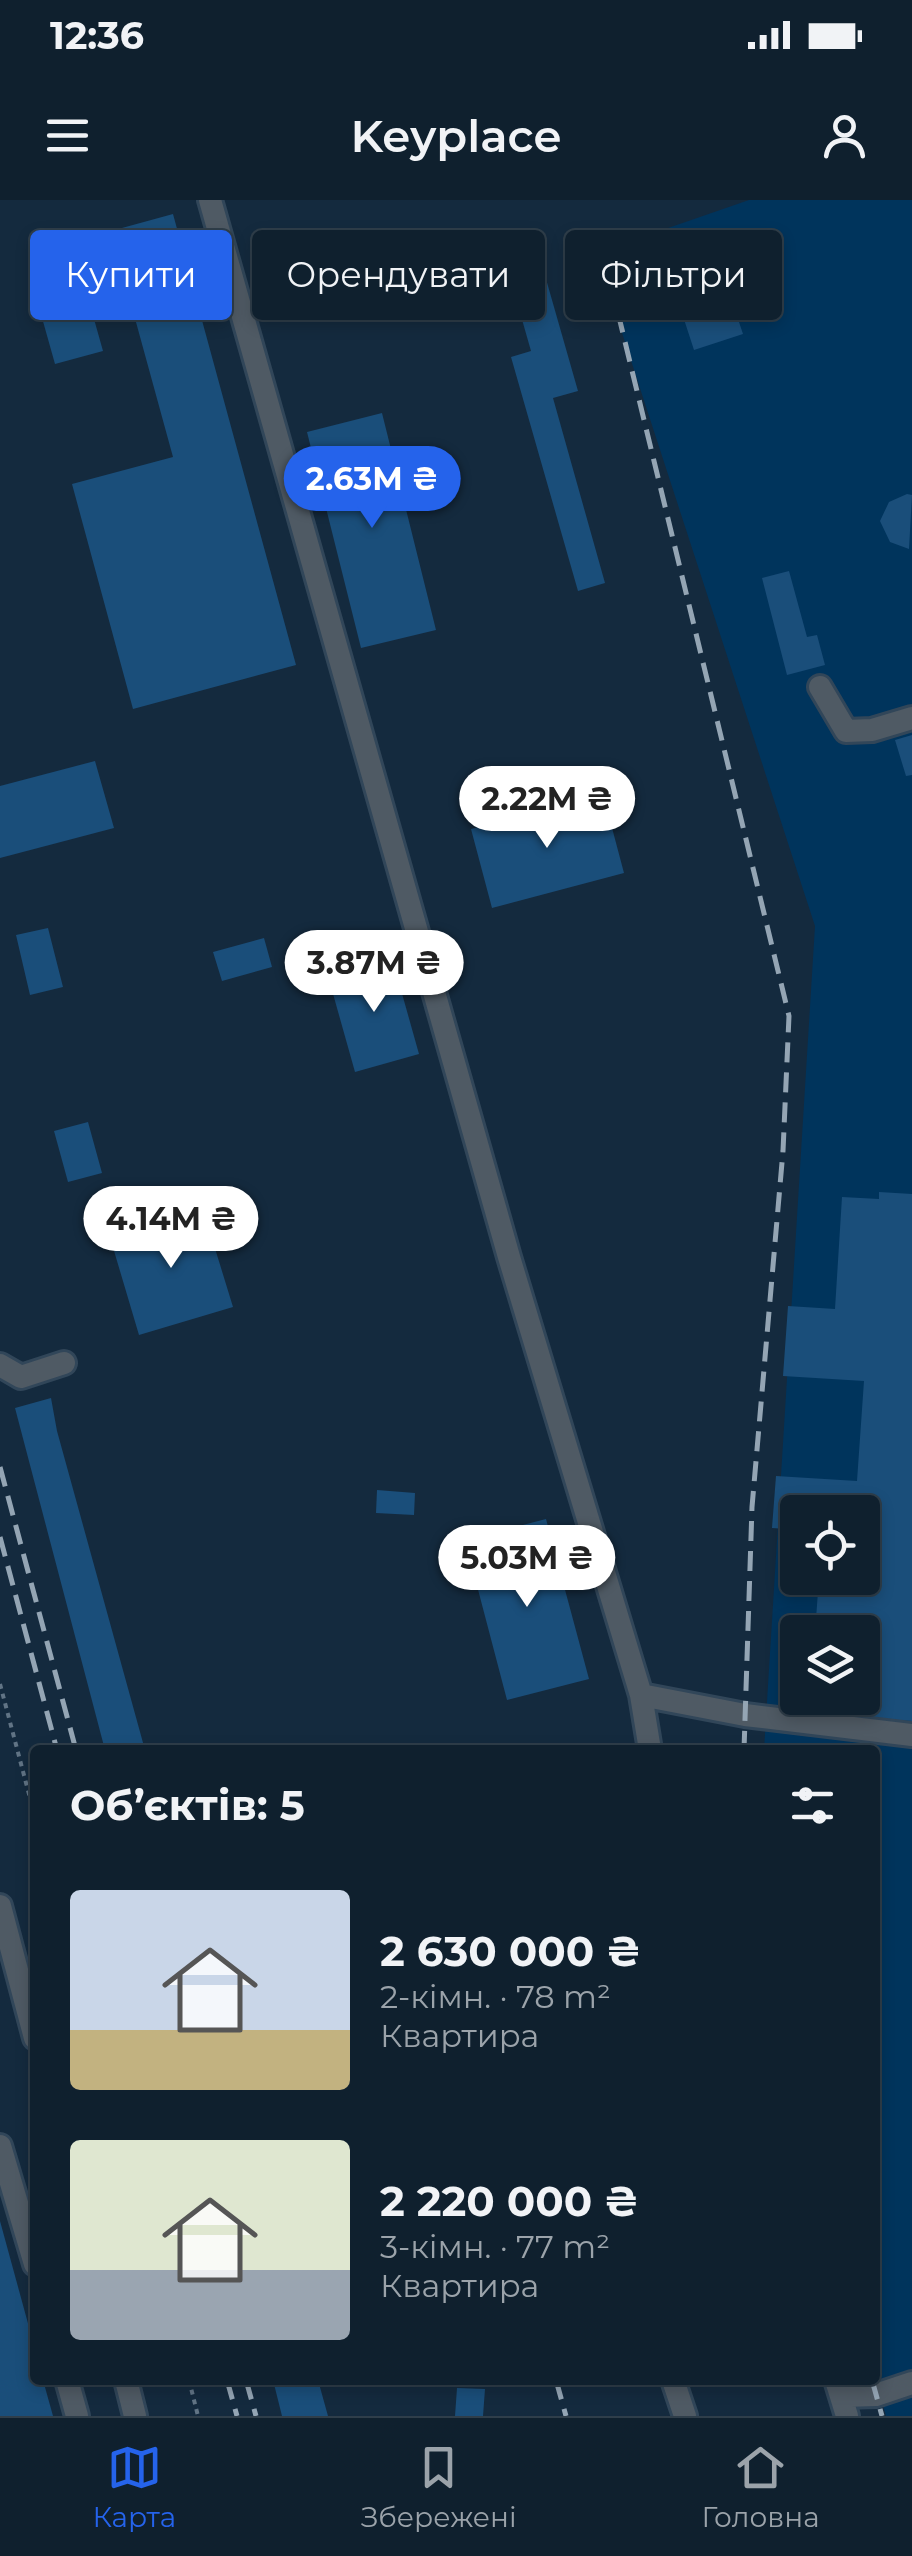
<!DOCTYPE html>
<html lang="uk">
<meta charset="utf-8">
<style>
:root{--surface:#0f202e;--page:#1d2d3a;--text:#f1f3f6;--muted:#9ba3aa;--line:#2f3e4a;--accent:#2563eb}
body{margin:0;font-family:Montserrat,sans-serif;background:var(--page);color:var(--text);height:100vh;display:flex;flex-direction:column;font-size:38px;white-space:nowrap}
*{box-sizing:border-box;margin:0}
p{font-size:32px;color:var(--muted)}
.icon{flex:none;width:55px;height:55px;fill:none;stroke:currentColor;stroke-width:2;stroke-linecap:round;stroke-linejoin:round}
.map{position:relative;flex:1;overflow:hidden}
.details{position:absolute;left:30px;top:1545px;width:850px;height:640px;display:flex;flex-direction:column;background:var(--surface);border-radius:10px;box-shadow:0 5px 15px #0003,0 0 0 2px var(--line)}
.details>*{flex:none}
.top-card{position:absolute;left:30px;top:30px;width:852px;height:90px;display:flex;gap:20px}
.controls{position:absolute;left:780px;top:1295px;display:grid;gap:20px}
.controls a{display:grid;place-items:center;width:100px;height:100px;border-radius:10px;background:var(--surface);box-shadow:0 5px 15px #0003,0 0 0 2px var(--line);font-size:50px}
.price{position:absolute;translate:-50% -85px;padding:0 22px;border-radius:35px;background:#fff;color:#222;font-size:32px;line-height:65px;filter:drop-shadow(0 2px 5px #0008)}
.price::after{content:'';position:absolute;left:50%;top:60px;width:30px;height:22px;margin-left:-15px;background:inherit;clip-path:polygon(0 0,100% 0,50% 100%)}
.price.on{background:var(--accent);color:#fff}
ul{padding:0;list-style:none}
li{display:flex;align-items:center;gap:30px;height:250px;padding:0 40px}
li span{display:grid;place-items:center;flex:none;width:280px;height:200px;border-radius:10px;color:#555}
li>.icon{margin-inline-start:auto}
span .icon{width:120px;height:120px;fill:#fffc;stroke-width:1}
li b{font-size:42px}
h2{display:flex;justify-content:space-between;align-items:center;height:120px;padding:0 40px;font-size:42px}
.tag{padding:0 35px;border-radius:10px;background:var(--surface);box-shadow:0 5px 15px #0003,0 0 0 2px var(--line);font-size:35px;line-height:90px}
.tag.on{background:var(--accent);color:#fff}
.status{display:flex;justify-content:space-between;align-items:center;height:70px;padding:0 50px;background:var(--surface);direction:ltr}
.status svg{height:28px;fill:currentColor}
header{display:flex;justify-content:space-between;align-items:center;height:130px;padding:0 40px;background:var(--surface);font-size:45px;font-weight:600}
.tabs{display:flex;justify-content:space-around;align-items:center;height:140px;border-top:2px solid var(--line);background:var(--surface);font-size:28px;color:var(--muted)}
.tabs a{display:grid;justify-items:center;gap:5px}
.tabs .on{color:var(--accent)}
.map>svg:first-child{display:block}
</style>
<div class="status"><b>12:36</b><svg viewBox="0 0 49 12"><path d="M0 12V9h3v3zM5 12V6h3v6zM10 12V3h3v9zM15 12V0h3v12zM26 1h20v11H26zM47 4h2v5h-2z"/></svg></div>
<header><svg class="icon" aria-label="menu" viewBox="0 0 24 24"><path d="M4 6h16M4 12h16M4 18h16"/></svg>Keyplace<svg class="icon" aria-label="person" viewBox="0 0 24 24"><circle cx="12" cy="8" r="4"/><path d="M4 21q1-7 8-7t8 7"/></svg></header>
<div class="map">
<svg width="912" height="2216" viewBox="0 0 912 2216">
<rect width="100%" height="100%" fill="#142a3e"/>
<path fill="#00345c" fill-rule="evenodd" d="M749,0H912V2216H886L875,2176V1550H764L815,726L596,53ZM798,1312H862V1378H798ZM798,1432H862V1498H798Z"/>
<path fill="#1a4e7a" d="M173,14L296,465L133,509L72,284L173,257L111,31Z
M538,51L578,191L553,198L605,383L578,391L511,157L531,151L505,60Z
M85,87L103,151L55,164L37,100Z
M728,89L743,134L694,150L679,104Z
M382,213L436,430L361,448L307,232Z
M907,294L912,295L909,349L890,342L880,321L889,302Z
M789,371L807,437L817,435L825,465L787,475L762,378Z
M912,535V575L906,576L895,540Z
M95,561L114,628L0,658V586Z
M603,594L624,673L492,708L471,629Z
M48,728L63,787L30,795L16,735Z
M264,738L272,767L222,781L213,752Z
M392,758L419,854L355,872L328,776Z
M88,922L102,973L68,982L54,931Z
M879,992L912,994V1521L810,1514L811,1498H862V1432H815L819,1378H862V1312H798V1353L784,1352L786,1329L772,1328L776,1276L857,1281L864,1181L783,1176L788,1106L835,1109L842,997L879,999Z
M202,1006L233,1107L139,1135L109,1034Z
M51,1198L57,1231L145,1550H105L15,1208Z
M377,1290L415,1293L414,1315L376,1313Z
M546,1319L589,1479L507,1500L465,1340Z
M0,2021L35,2149V2180H43L53,2216H0Z
M273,2180H318L328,2216H282Z
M457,2188L485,2189L483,2216H455Z"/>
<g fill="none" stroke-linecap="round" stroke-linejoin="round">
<defs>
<path id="minor" d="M210,0L509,1057L641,1495L650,1550
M820,487L846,531L872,530L912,518
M0,1165L21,1177L64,1163
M641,1495L745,1515L912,1535
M0,1706L35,1838
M0,1946L35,2064
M67,2180L77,2216
M126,2180L135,2216
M673,2180L685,2216
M836,2180L847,2216
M842,2196L876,2195L912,2183"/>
</defs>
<use href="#minor" stroke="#314659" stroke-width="28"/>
<path stroke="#617485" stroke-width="4" stroke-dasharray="5 5" stroke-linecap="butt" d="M0,1484L35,1617
M189,2180L198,2216"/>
<use href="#minor" stroke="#4f5a64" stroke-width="22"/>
<path stroke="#94a5b4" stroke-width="5" stroke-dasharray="20 10" stroke-linecap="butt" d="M618,113L789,816L783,951L752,1307L744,1550
M0,1267L76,1550
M0,1337L57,1550
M227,2180L237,2216
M246,2180L256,2216
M556,2180L566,2216
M872,2180L882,2216"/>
</g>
</svg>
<div class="controls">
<a><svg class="icon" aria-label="locate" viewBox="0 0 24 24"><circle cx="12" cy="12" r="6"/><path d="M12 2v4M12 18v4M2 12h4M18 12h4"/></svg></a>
<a><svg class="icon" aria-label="layers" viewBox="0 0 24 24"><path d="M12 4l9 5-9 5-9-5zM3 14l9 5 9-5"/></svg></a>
</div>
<b class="price on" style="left:372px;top:331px">2.63M ₴</b>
<b class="price" style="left:547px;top:651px">2.22M ₴</b>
<b class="price" style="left:374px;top:815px">3.87M ₴</b>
<b class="price" style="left:171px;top:1071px">4.14M ₴</b>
<b class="price" style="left:527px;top:1410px">5.03M ₴</b>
<div class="top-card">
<a class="tag on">Купити</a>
<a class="tag">Орендувати</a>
<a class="tag">Фільтри</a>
</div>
<section class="details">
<h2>Об’єктів: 5<svg class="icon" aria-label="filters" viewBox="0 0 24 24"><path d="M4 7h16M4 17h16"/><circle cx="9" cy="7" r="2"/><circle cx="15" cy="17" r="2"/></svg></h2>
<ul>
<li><span style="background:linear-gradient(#c9d6e8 70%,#c2b280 0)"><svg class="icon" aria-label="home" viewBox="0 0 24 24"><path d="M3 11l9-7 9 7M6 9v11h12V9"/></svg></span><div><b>2 630 000 ₴</b><p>2-кімн. · 78 m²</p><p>Квартира</p></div></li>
<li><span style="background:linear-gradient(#dfe7d0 65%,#9aa5b1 0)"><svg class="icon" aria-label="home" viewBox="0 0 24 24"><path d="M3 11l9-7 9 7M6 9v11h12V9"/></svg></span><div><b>2 220 000 ₴</b><p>3-кімн. · 77 m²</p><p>Квартира</p></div></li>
</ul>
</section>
</div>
<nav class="tabs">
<a class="on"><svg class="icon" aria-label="map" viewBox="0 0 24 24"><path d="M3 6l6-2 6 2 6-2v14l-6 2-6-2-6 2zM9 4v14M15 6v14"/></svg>Карта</a>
<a><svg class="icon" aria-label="saved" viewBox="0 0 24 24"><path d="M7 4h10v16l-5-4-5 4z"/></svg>Збережені</a>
<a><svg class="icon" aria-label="home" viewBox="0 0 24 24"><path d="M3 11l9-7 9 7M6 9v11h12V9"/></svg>Головна</a>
</nav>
